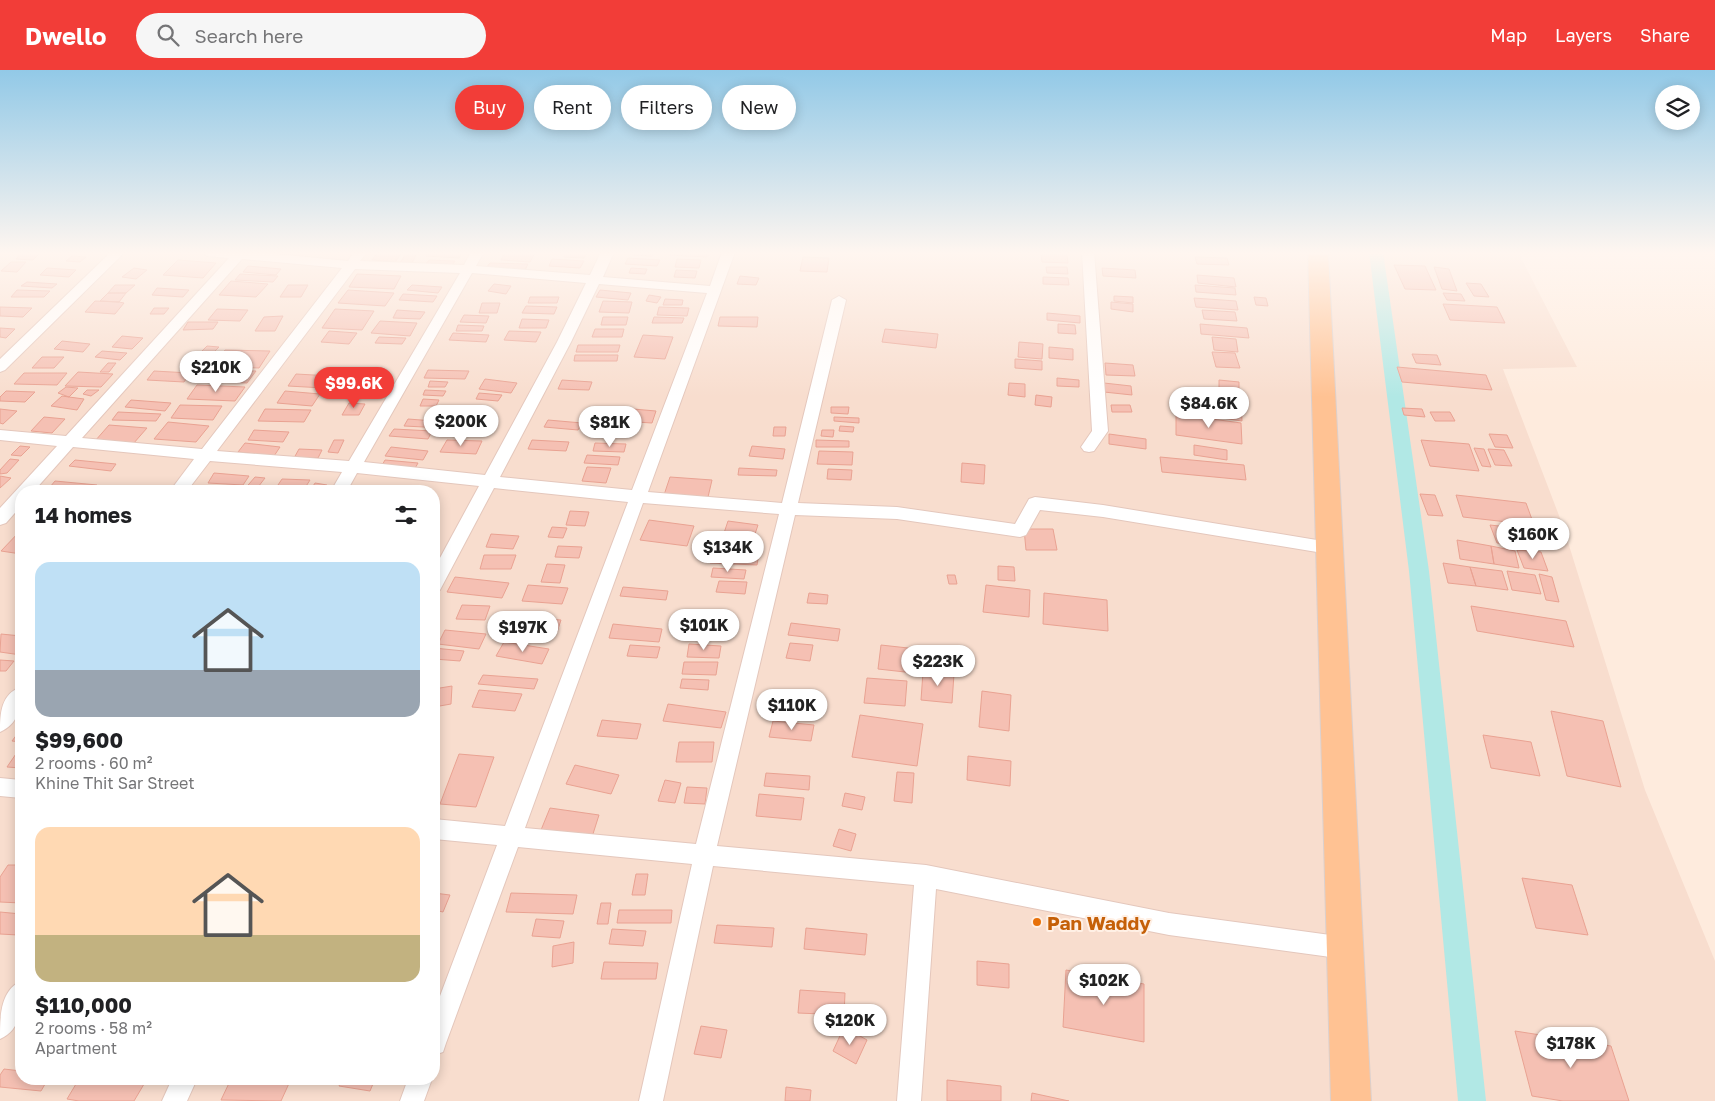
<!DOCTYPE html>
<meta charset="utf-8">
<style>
:root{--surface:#fff;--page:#f6f6f6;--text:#202124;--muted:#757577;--accent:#f23d38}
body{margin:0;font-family:"Golos Text",sans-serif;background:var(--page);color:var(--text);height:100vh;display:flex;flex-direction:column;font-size:19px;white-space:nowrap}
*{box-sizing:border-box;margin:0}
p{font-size:16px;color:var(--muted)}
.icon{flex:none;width:28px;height:28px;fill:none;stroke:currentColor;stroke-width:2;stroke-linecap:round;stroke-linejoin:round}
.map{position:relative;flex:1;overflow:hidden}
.details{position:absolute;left:15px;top:415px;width:425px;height:600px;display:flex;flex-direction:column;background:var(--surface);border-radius:20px;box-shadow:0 2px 12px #0003}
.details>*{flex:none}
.banner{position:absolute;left:455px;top:15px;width:475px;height:45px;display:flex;gap:10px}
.controls{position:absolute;left:1655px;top:15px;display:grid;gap:10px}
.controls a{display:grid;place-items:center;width:45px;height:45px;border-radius:50%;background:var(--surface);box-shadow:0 2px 12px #0003;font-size:25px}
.price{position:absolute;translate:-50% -42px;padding:0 11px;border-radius:18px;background:#fff;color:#222;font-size:16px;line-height:32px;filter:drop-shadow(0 1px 2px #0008)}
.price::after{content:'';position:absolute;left:50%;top:30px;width:15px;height:11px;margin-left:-8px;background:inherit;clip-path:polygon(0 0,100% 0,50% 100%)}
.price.current{background:var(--accent);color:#fff}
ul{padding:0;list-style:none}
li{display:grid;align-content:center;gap:10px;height:265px;padding:0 20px}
li span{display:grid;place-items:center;height:155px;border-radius:15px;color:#555}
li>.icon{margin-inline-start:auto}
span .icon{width:90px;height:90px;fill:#fffc;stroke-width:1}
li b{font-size:21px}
h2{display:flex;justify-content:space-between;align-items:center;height:60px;padding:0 20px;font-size:21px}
.tag{padding:0 18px;border-radius:22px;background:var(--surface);box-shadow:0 2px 12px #0003;font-size:18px;line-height:45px}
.tag.current{background:var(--accent);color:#fff}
header{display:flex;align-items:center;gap:30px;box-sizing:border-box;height:70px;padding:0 25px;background:var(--accent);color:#fff}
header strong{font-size:24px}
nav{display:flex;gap:28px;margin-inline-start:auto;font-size:18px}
.search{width:350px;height:45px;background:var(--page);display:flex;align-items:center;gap:12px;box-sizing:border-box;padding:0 18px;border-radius:28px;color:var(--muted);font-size:19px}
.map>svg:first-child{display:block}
</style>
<header>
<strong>Dwello</strong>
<div class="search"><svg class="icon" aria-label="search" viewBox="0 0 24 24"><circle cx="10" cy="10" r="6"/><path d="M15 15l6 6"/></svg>Search here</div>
<nav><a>Map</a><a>Layers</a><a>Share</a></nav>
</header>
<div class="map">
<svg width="1715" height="1031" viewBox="0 0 1715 1031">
<rect width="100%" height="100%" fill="#feebdd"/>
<path fill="#f8ddce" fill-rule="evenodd" d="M0,182H1518L1577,297L1503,299L1563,456L1645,720L1715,891V1031H0ZM21,421H434V1009H21Z"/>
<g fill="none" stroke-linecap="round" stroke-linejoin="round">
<path fill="#b1e8e5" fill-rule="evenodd" d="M1369,182H1383L1429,501L1486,1031H1458L1409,501Z"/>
</g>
<path fill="#f5c0b3" stroke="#e9a292" d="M22,182H41L33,190L16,189Z
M378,182H384L401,184L395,192L372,190Z
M428,182H462L459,188L426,186Z
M505,182H525L535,183L530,192L501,190Z
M566,182H587L584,188L564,187Z
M634,182H644L653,183L652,186L633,185Z
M671,182H709L707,187L670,185Z
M1041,184L1067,185L1068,193L1042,192Z
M405,185H416L412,193H400Z
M72,186L86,187L80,192L66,191Z
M803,187L829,188L827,202L800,201Z
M1195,187L1227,188L1229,195L1197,194Z
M628,188L660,190L657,196L625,194Z
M552,189L584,191L580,198L549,196Z
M677,189L701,190L699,198L675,197Z
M178,190L216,193L203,208L163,205Z
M429,190L455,191L452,195L426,194Z
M11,192H26L17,202L1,201Z
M490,193L528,194L525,200L486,198Z
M1394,195L1425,196L1436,220L1405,219Z
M248,196L281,199L276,205L243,202Z
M1046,197H1067L1068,204L1047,203Z
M1434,197L1449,199L1457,221L1442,219Z
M47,198L76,200L69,207L40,205Z
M134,198L147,200L136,209L122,207Z
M631,198L647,199L645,204L629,203Z
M1102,198L1135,200L1136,208L1103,206Z
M676,200L697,201L695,208L674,207Z
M240,204L278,206L273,212L235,210Z
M357,204L401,206L394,219L349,217Z
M1197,205L1234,208L1236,217L1198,213Z
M740,206L759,208L756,215L737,214Z
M1043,207L1068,208L1069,215L1043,214Z
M231,211L268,214L256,227L219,225Z
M27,212L57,214L52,218L21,216Z
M1466,213L1481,214L1489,227L1474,226Z
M494,214L511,216L506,224L488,221Z
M115,215H135L126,223H108Z
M288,215H308L301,227H280Z
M412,215L442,217L438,223L407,220Z
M1195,215L1235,218L1236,225L1196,222Z
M157,218L189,220L183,227L152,225Z
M17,220L50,221L44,227H11Z
M348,220L394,223L385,236L338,233Z
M600,220L631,223L628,230L596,227Z
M108,223H126L119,232L100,231Z
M1443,223L1461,224L1465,231L1447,230Z
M403,224L437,226L433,232L399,230Z
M649,225L661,227L657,233L646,231Z
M1114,226L1133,227V233L1114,231Z
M530,227H559L557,233H528Z
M1254,227L1266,228L1268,236L1256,235Z
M1194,228L1236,231L1238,240L1196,237Z
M665,229L683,230L682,235H663Z
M95,231L119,232L124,233L115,244L85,242Z
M603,231L632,232L629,243L599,242Z
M1111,232L1133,234V242L1111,239Z
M482,233H500L497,243H479Z
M1443,234L1497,237L1505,253L1450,250Z
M526,236L557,237L554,244L522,243Z
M0,237L32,238L23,247L0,246Z
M659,237L689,238L687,246L657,245Z
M154,238H169L164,244H150Z
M217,239L248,240L240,251L208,250Z
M335,239L374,241L362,260L322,258Z
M397,240L425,242L420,249L393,248Z
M1202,240L1235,242L1237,251L1204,249Z
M1047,243L1080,246V253L1047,250Z
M464,245L489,246L486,253L460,252Z
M283,246L275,261H255L264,247Z
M603,247H628L626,255H601Z
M654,247L684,248L682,253H652Z
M720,247H758L757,257L718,256Z
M522,249L549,250L546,258H519Z
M380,251L417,253L410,266L371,263Z
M188,252H218L213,259L183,260Z
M1058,254L1075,255L1076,264L1058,263Z
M1200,254L1247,258L1249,268L1201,264Z
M458,255L484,256L482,261H456Z
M0,258L15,259L6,268L0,267Z
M595,259H624L622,267H592Z
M885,259L938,264L936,278L882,272Z
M329,261L357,263L349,274L321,272Z
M509,261L541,262L536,272L504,270Z
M453,263L489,265L486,272L449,270Z
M643,265L673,267L665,289L634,287Z
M122,266L143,268L132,279L112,277Z
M379,267L406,268L402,274L375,273Z
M1212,267L1236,269L1238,282L1214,280Z
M62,271L90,274L83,282L54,279Z
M1019,272L1043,274L1042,289L1018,287Z
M578,275H620L618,282H576Z
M207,276L219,277L213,283L201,282Z
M1049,277L1073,279V290L1049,288Z
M225,280L270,281L259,298L213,296Z
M102,281L127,283L120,290L95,287Z
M1212,282L1235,283L1240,298L1216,297Z
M1412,284L1437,285L1441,295L1416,293Z
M575,285H618L617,291H574Z
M42,287H64L54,298H32Z
M1015,289L1042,291V300L1015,298Z
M108,293H116L109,302H100Z
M1105,293L1133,295L1135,306L1106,305Z
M1397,297L1486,305L1492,320L1402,312Z
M361,298L379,302L374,308L355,304Z
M213,300L256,301L247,313L205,311Z
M428,300L469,301L465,309L424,308Z
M154,301L190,303L184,312L147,310Z
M78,302L113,304L101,317L65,316Z
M24,303H67L57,315L14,314Z
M296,304L332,306L324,318L288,316Z
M1057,308L1079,310V317L1057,316Z
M485,309L517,313L511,323L479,319Z
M562,310L592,312L589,320L558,319Z
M1219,310L1239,312V321L1219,318Z
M430,311L448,312L445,317H428Z
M1009,313L1025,314V327L1008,325Z
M1104,313L1131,316L1132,325L1104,322Z
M197,315L245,317L235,331L187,329Z
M66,317L78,318L69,327L58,323Z
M87,320H99L91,326L83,324Z
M425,320L446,321L443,326L423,325Z
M6,321L35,322L25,332L0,331V327Z
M285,321L320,324L312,336L277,333Z
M479,323L502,325L498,331L476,329Z
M1177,323L1241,332L1242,351L1176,341Z
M1036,325L1052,327L1051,337L1035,335Z
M62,326L69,327L84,329L77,340L51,336Z
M423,329L439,330L436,336H420Z
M131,330L171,333L165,341L125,337Z
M349,333L365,334L359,345H342Z
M180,335L222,336L213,350L171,348Z
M1111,335H1130L1132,342H1112Z
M610,337L656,341L652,353L605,350Z
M831,337H849L848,344L831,343Z
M1402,338L1422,339L1425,347L1404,345Z
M0,339L17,341L3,354L0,353Z
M265,339L311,340L304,352L258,351Z
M118,342L161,344L156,351L112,350Z
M467,342L489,343L482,358H460Z
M1430,342H1450L1455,351H1435Z
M1176,344L1241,353L1242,374L1176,365Z
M44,347L65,349L52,363L31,361Z
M834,347L859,348V353L834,351Z
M408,349L447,352L444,358L404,356Z
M548,350L582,353L578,360L544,357Z
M168,352L209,356L196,372L154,369Z
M109,355L147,358L133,374L95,371Z
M840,356L854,357L853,362L839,361Z
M774,357H786L785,366H773Z
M394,359L432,361L428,369L389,366Z
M254,360L289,362L283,372L248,370Z
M602,360L618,361L616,368L600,367Z
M822,360H834L833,367L821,366Z
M1109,364L1146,369V379L1109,374Z
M1489,364L1507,365L1513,378L1495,377Z
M334,370H344L338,383L328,382Z
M447,370L482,371L476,384L440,382Z
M532,370L569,372L566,381L528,379Z
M816,370L849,371V377H816Z
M1421,370L1469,374L1479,401L1430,396Z
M245,373L280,377L274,386L238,382Z
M595,373L626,374L624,382L593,381Z
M1194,375L1227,380V390L1194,385Z
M20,376L30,377L21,386L11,385Z
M752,376L785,379L783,389L749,386Z
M391,377L428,381L423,390L385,386Z
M1474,378L1484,379L1491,397L1482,396Z
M299,379L322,380L318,388H294Z
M1488,379L1504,380L1512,396L1495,395Z
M819,381L853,382L852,395L817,394Z
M587,385L620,387L618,395L584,393Z
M1160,387L1244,395L1246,410L1162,402Z
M10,389L19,390L7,403L0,404V400Z
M75,390L116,394L111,401L69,396Z
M385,390L418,393L414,400L381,397Z
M962,393L985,395L984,414L961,412Z
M587,397L611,398L606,413L582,411Z
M739,398L777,400L776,406L738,405Z
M828,399L852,400L851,410L827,409Z
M214,403L249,406L243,415L208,413Z
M0,406L11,408L0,418Z
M255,407L265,408L255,421H243Z
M670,407L712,410L708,427L664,425Z
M282,409L310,410L303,421H274Z
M55,411L97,415L91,421L50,417Z
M315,413L327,415L323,421H310Z
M1420,424L1435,425L1443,446L1428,445Z
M1456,425L1526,433L1534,455L1463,447Z
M570,441L589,442L585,456L566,455Z
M649,450L694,456L687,476L640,470Z
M728,451L758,455L752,473L722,469Z
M1490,455L1517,458L1524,476L1497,473Z
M552,457L567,458L563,468L548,467Z
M1024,459H1053L1057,480H1026Z
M21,460V484L1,481Z
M491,464L519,466L513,479L486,477Z
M1457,470L1491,476L1494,494L1460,489Z
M558,476L582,477L579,488L555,487Z
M1491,476L1515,481L1519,498L1494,494Z
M1517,480L1541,482L1548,501L1524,498Z
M713,481L759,483L757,495L710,493Z
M484,485H516L511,499H480Z
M1443,493L1470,497L1476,516L1448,513Z
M547,494L565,495L560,513L541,512Z
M998,496L1014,497L1015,511L998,510Z
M1470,497L1502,501L1508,520L1476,516Z
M713,498L746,500L744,509L711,507Z
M1507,501L1535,505L1541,524L1512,520Z
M1539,504L1552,507L1559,532L1546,530Z
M947,505H955L957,514H949Z
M455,507L509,513L502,528L447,522Z
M719,511L747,512L745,524L716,522Z
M528,515L568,518L562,534L522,531Z
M986,515L1030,520L1029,547L983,542Z
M623,517L668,521L666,530L620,526Z
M809,523L828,525L827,534L807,533Z
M1044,523L1107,530L1108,561L1043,554Z
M462,535L490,536L485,550L456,549Z
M1471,536L1566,551L1574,577L1477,561Z
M534,548L561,550L557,562L530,561Z
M712,553L732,554L730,565L709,564Z
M791,553L840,559L838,571L788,565Z
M613,554L662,559L659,572L609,568Z
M445,560L486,564L479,579L438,574Z
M1,564L21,566V585L0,582Z
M504,572L549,579L542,594L496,586Z
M790,573L813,575L810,591L786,588Z
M689,574L721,576L719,588L687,587Z
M630,575L660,577L657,588L627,586Z
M881,575L917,579L914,603L878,599Z
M434,578L464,581L460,591L434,589Z
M925,583L956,584V597L925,596Z
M0,590L14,591L6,601H0Z
M684,592H718L716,605L682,604Z
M923,602L954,604L952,633L921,630Z
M483,605L538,609L534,619L478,614Z
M867,608L907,611L905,636L864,633Z
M682,609L709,610L708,620L680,618Z
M452,616L451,634L434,637V619Z
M479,620L522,624L515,641L472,637Z
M982,621L1011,625L1009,661L979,657Z
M668,634L726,642L721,658L663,651Z
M1551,641L1603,651L1621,717L1567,706Z
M860,645L923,654L917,696L852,687Z
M602,650L641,654L637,669L597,666Z
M773,651L814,655L811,671L769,667Z
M21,659V672L12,671Z
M1483,665L1531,672L1540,706L1491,698Z
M679,672H714L712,692H676Z
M20,678L21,698L7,697Z
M459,684L494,687L476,737L440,734Z
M968,686L1011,691L1010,716L967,710Z
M575,695L619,705L611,724L566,714Z
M897,702L914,703L912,733L894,731Z
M766,703L810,706L809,720L764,716Z
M665,710L681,713L675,733L658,731Z
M687,717L707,718L705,734L684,733Z
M845,723L865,727L862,740L842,736Z
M759,724L804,728L801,750L756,746Z
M550,738L599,745L592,767L541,760Z
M839,759L856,764L851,781L833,776Z
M8,795H21V833L0,832V807Z
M636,804H648L645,825H632Z
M1522,808L1572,815L1588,865L1536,858Z
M434,823L450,825L443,842L434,840Z
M511,823L577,825L573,844L506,842Z
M601,833H611L608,854H597Z
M619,840H672L671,853H617Z
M0,842L21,844V859L18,865L0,864Z
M536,849L564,851L560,868L532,866Z
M717,855L774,858L772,877L714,873Z
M806,858L867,864L865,885L804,879Z
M612,859L646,861L643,876L609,874Z
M574,872L573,893L552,897L553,876Z
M977,891L1009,894V918L977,915Z
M604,892L658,893L656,909H601Z
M1066,900L1144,914V972L1063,957Z
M800,920L845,923L844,945L798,943Z
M701,956L727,960L721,988L694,984Z
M844,957L867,970L856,994L833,981Z
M1515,961L1611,976L1629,1031H1563L1532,1026Z
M4,999L21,1001V1009H48L41,1021L0,1017V1005Z
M79,1009H147L134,1031H79L67,1029Z
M231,1009H291L281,1031L221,1030Z
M342,1009H375L370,1021L339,1016Z
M947,1010L1001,1016V1031H947Z
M786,1017L811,1020L810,1031H785Z
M1032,1023L1069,1031H1031Z"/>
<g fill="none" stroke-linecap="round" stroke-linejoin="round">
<defs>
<path id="minor" d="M111,182H125L5,300L0,302V289Z
M201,182H255L348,191L354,182H367L360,191L464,195L471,182H484L476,196L590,205L601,182H614L603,207L710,216L722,182H735L648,422L782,433L832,230L839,226L846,230L798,433L897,437L1015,454L1029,429L1035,427L1103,435L1335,473L1337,478L1335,483L1329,484L1103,447L1040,440L1026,465L1020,467L897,449L795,445L717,776L926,795L1169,843L1345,867L1353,870L1356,878L1353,886L1345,889L1169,865L936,819L921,1031H897L914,815L713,796L663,1031H639L692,794L518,777L446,973L443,982L434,985V942L497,775L434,769V749L505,756L628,432L494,418L440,520L434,522V499L479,416L357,403L347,421H331L342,402L210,391L187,421H170L194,389L73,377L34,421H21V436L6,453L0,455V438L57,376L0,370V360L66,366L229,188L207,186ZM242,189L342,198L202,379L82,368ZM355,199L460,203L349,391L217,381ZM472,203L586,213L557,272L485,405L364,392ZM599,214L707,223L632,420L500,407L571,272ZM643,433L779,444L696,774L525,758Z
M1082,182H1094L1108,361L1094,381L1089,382L1084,381L1081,377L1092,361Z
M21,617C22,635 19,654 0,662C0,643 1,624 21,617Z
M0,708L21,710V728L0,726Z
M21,911C22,933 23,959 0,969C0,947 0,921 21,911Z
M172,1009H197L187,1031H162Z
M408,1009H432L424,1031H400Z"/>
<path id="primary" d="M1308,182H1328L1371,1031H1331Z"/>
</defs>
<use href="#minor" stroke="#e4c7bc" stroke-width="2"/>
<use href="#primary" stroke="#dbd0ce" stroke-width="2"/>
<use href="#minor" fill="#fff" fill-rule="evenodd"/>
<use href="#primary" fill="#ffc293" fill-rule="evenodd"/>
</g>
<linearGradient id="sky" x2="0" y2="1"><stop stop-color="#92c9e7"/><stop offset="0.56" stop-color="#fff6f0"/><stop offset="1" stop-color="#fff6f0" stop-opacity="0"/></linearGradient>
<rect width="1715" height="327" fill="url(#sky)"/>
<circle fill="#e8710a" stroke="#fff0e5" stroke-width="2" cx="1037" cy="852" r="5"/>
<g text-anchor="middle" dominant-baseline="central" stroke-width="4" stroke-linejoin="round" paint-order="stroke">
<g font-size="19" font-weight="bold" fill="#c56008" stroke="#fff0e5" text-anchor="start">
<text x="1047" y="852">Pan Waddy</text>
</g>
</g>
</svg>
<div class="controls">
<a><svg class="icon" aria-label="layers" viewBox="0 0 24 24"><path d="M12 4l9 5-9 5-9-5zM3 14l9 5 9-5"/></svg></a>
</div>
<b class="price" style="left:216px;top:323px">$210K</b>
<b class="price current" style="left:354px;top:339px">$99.6K</b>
<b class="price" style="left:1209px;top:359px">$84.6K</b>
<b class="price" style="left:461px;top:377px">$200K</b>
<b class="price" style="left:610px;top:378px">$81K</b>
<b class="price" style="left:1533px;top:490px">$160K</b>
<b class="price" style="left:728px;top:503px">$134K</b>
<b class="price" style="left:704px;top:581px">$101K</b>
<b class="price" style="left:523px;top:583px">$197K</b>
<b class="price" style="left:938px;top:617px">$223K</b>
<b class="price" style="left:792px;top:661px">$110K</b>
<b class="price" style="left:1104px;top:936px">$102K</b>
<b class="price" style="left:850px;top:976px">$120K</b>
<b class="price" style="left:1571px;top:999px">$178K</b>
<div class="banner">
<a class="tag current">Buy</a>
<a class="tag">Rent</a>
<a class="tag">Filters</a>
<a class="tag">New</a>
</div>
<section class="details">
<h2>14 homes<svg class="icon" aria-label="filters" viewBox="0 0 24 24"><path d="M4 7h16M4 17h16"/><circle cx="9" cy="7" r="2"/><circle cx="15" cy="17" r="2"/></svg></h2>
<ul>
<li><span style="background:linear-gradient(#bfe0f5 70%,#9aa5b1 0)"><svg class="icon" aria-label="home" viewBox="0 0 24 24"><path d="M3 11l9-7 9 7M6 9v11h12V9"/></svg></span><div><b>$99,600</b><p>2 rooms · 60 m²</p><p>Khine Thit Sar Street</p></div></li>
<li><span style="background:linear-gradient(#ffd9b3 70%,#c2b280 0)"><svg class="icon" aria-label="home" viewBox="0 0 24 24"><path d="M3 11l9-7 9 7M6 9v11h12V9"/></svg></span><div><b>$110,000</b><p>2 rooms · 58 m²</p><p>Apartment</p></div></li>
</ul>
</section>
</div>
